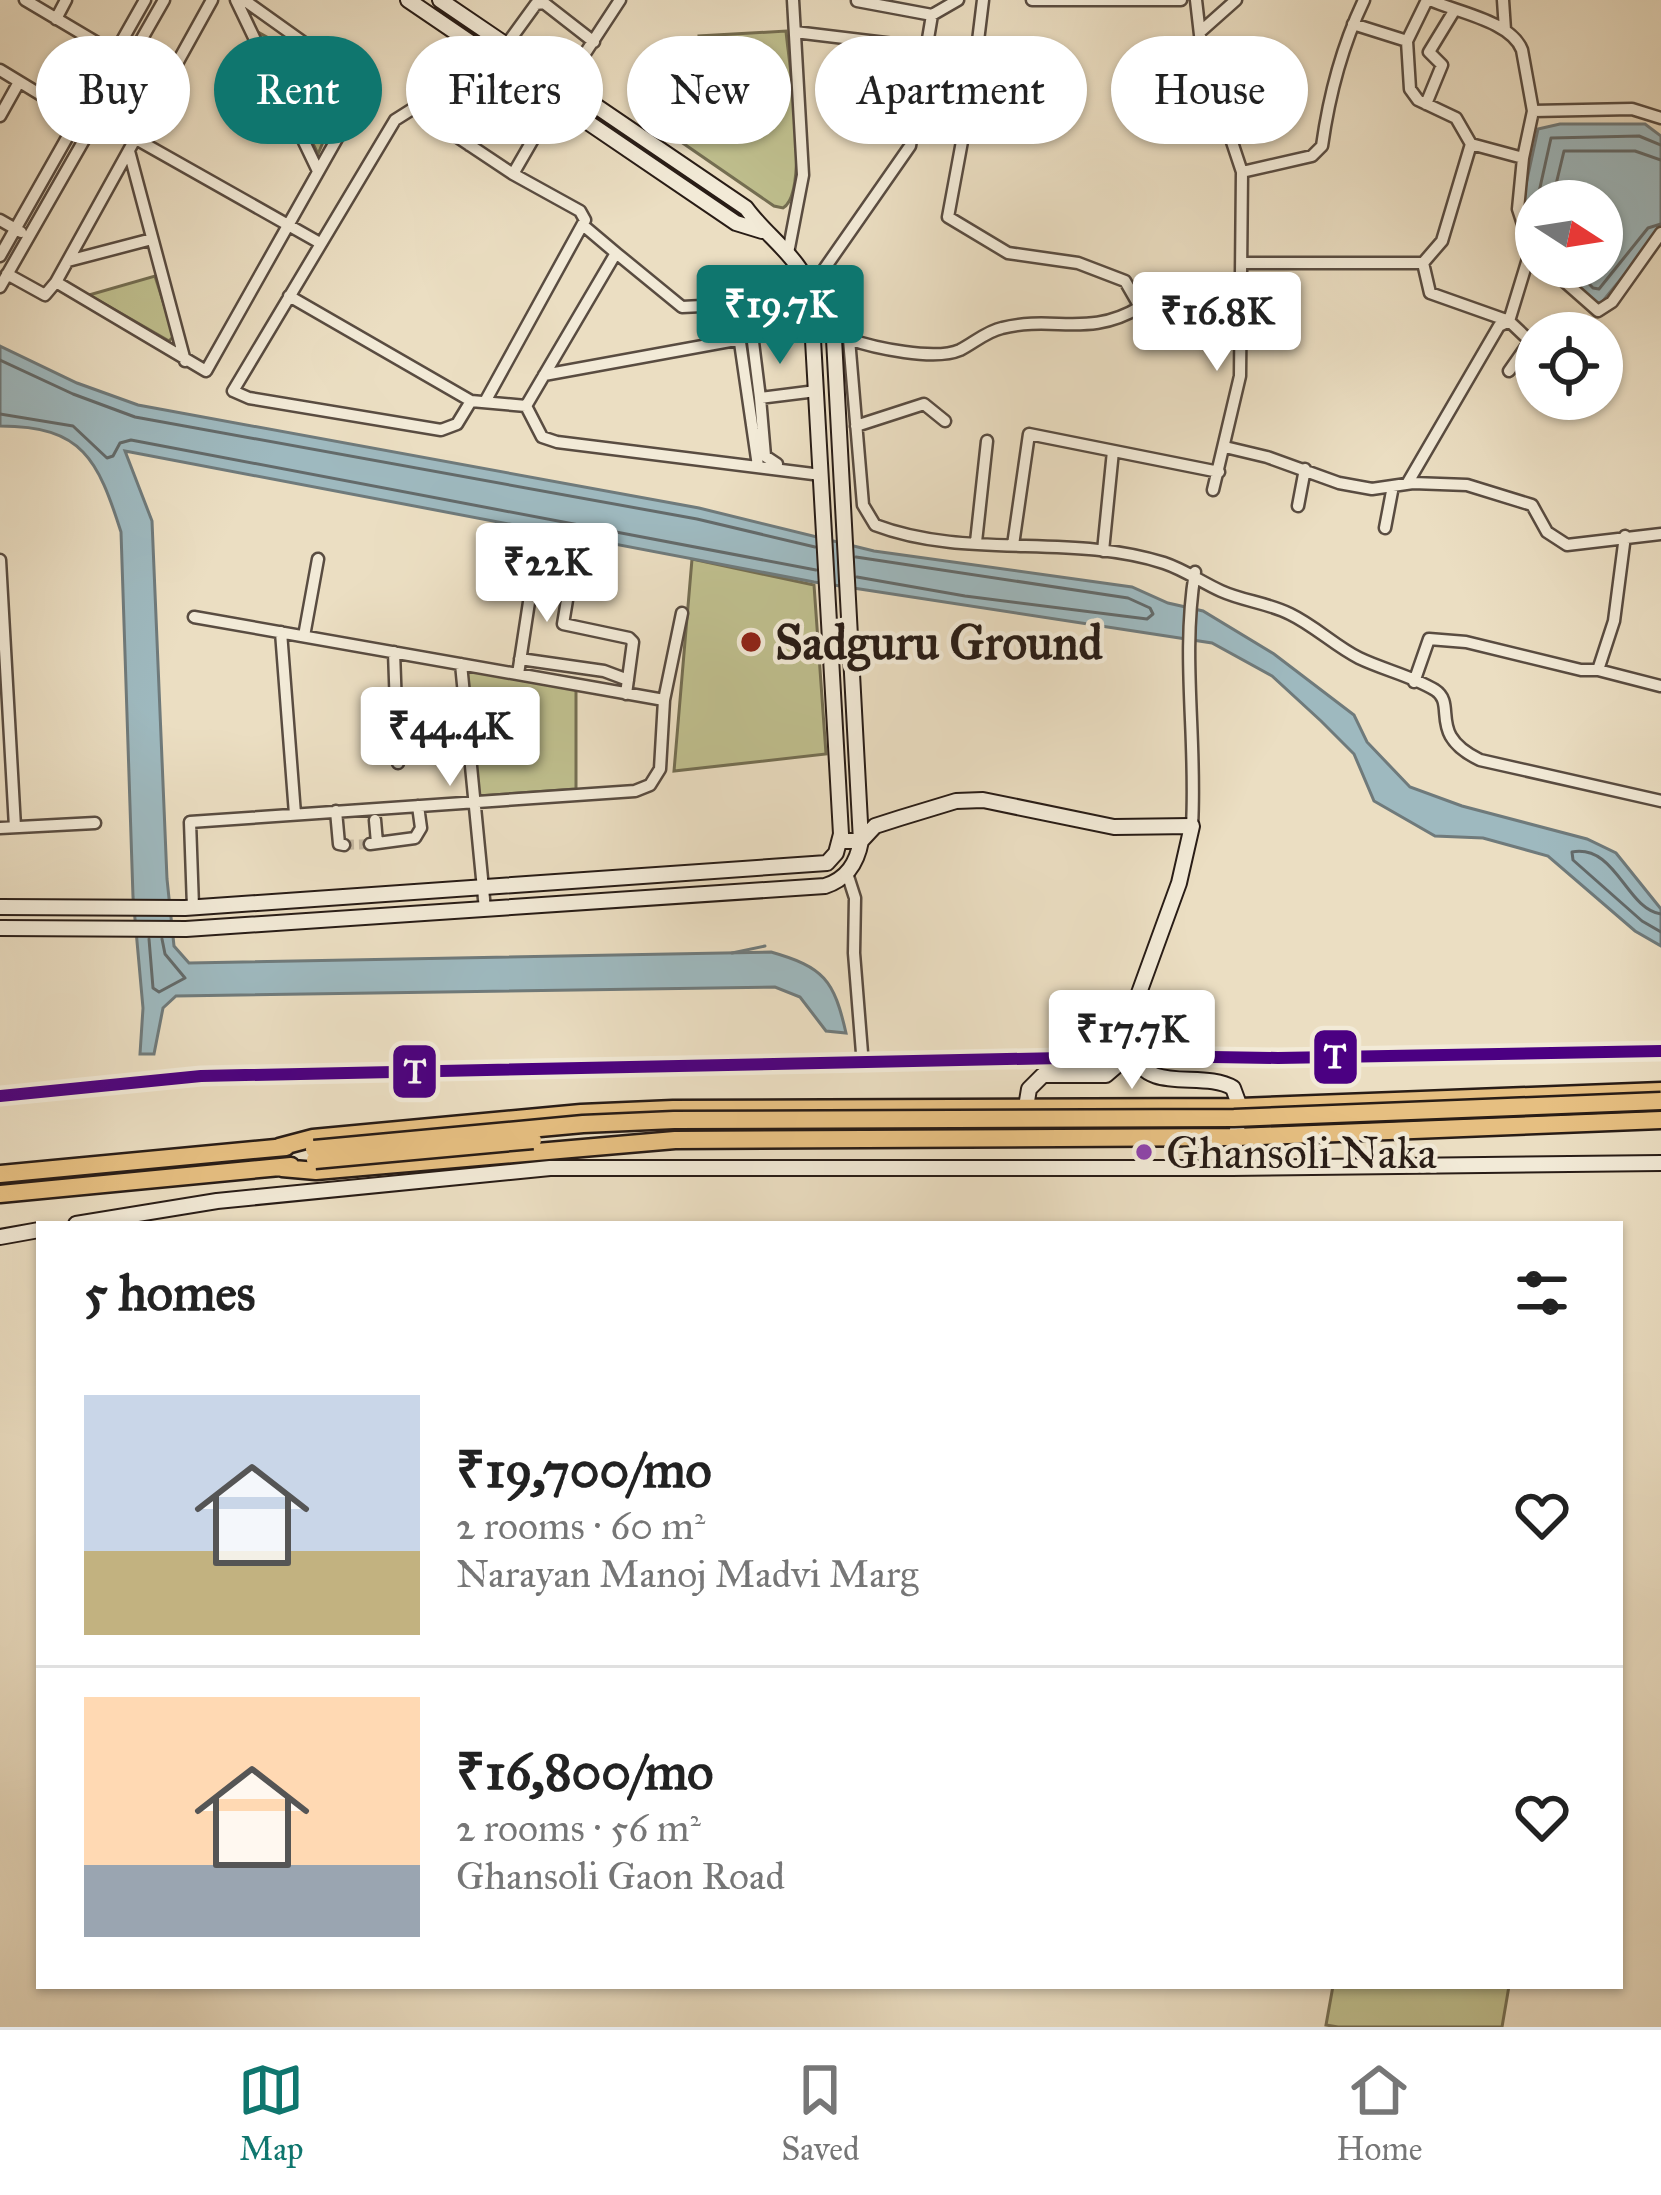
<!DOCTYPE html>
<meta charset="utf-8">
<style>
:root{--surface:#fff;--page:#f2f2f2;--text:#222;--muted:#767676;--line:#e0e0e0;--accent:#0f766e}
body{margin:0;font-family:"IM FELL Great Primer",serif;background:var(--page);color:var(--text);height:100vh;display:flex;flex-direction:column;font-size:45px;white-space:nowrap}
*{box-sizing:border-box;margin:0}
p{font-size:39px;color:var(--muted)}
.icon{flex:none;width:66px;height:66px;fill:none;stroke:currentColor;stroke-width:2;stroke-linecap:round;stroke-linejoin:round}
.map{position:relative;flex:1;overflow:hidden}
.drawer{position:absolute;left:36px;top:1221px;width:1587px;height:768px;display:flex;flex-direction:column;background:var(--surface);border-radius:0px;box-shadow:0 3px 9px #0004}
.drawer>*{flex:none}
.banner{position:absolute;left:36px;top:36px;width:1590px;height:108px;display:flex;gap:24px}
.needle{width:78px;rotate:102deg}
.tools{position:absolute;left:1515px;top:180px;display:grid;gap:24px}
.tools a{display:grid;place-items:center;width:108px;height:108px;border-radius:50%;background:var(--surface);box-shadow:0 3px 9px #0004;font-size:60px}
.price{position:absolute;translate:-50% -102px;padding:0 27px;border-radius:12px;background:#fff;color:#222;font-size:39px;line-height:78px;filter:drop-shadow(0 3px 6px #0008)}
.price::after{content:'';position:absolute;left:50%;top:72px;width:36px;height:27px;margin-left:-18px;background:inherit;clip-path:polygon(0 0,100% 0,50% 100%)}
.price.active{background:var(--accent);color:#fff}
ul{padding:0;list-style:none}
li{display:flex;align-items:center;gap:36px;height:300px;padding:0 48px}
li+li{border-top:3px solid var(--line)}
li span{display:grid;place-items:center;flex:none;width:336px;height:240px;border-radius:0px;color:#555}
li>.icon{margin-inline-start:auto}
span .icon{width:144px;height:144px;fill:#fffc;stroke-width:1}
li b{font-size:51px}
h2{display:flex;justify-content:space-between;align-items:center;height:144px;padding:0 48px;font-size:51px}
.tag{padding:0 42px;border-radius:54px;background:var(--surface);box-shadow:0 3px 9px #0004;font-size:42px;line-height:108px}
.tag.active{background:var(--accent);color:#fff}
.menu{display:flex;justify-content:space-around;align-items:center;height:168px;border-top:3px solid var(--line);background:var(--surface);font-size:33px;color:var(--muted)}
.menu a{display:grid;justify-items:center;gap:6px}
.menu .active{color:var(--accent)}
.map>svg:first-child{display:block}
</style>
<div class="map">
<svg width="1661" height="2027" viewBox="0 0 1661 2027">
<rect width="100%" height="100%" fill="#ebdec2"/>
<filter id="stains"><feTurbulence type="fractalNoise" baseFrequency=".00167" numOctaves="4"/><feColorMatrix values="0 0 0 0 .2 0 0 0 0 .09 0 0 0 0 .02 0 0 0 .5 -.17"/></filter>
<radialGradient id="worn" r=".72"><stop offset=".6" stop-color="#630" stop-opacity="0"/><stop offset="1" stop-color="#630" stop-opacity=".3"/></radialGradient>
<path fill="#bfbf8e" stroke="#746e52" stroke-width="3" d="M786,31C789,64 810,192 783,208L774,206L674,137L704,92L699,36Z
M258,32L348,83L318,154Z
M155,276L174,336L169,341L89,295Z
M692,559L814,585L826,754L674,771Z
M466,665L576,684V789L478,796Z
M1333,1986H1509L1502,2027H1338L1326,2025Z"/>
<path fill="#9eb9bf" stroke="#6f7a7b" stroke-width="3" d="M1560,124H1645L1661,136V230L1598,307L1557,267H1602V201H1536V244L1523,198L1538,129Z
M0,346L77,383L138,405L699,508L874,551L1132,587L1168,603L1203,611L1274,654L1354,715L1367,742L1410,787L1462,806L1587,839L1616,853L1661,909V946L1635,931L1548,856L1483,838L1435,836L1374,801L1354,754L1321,721L1272,676L1212,643L814,582L125,451L152,521L167,879L174,946L189,963L771,952C824,967 834,980 846,1033L826,1031L800,997L775,987L176,996L163,1008L154,1054H140L143,1008L133,897L121,532C98,460 83,426 0,426Z"/>
<g fill="none" stroke-linecap="round" stroke-linejoin="round">
<path stroke="#636a6a" stroke-width="3" d="M1537,201L1551,138L1639,136L1661,145
M1552,201L1564,151H1635L1661,160
M1573,267L1593,288L1599,289L1648,228L1661,224
M0,360L73,394L135,417L697,519L815,547
M0,414L73,426L107,458L113,456L120,443L131,440L816,570
M856,557L1128,598L1150,608L1153,614L1147,619L965,596L857,577
M1661,914C1626,909 1616,844 1572,852L1573,860L1642,921L1661,932
M149,939L153,988L159,992L185,978L165,954L162,939"/>
<path stroke="#6f7a7b" stroke-width="3" d="M732,953L765,946"/>
<path stroke="#c4b7a0" stroke-width="10" stroke-dasharray="10 5" stroke-linecap="butt" d="M344,845L370,844"/>
<defs>
<path id="street" d="M25,0L116,54
M212,0L56,282L206,371L366,87L244,0
M236,0L318,171
M983,0L973,82L948,217L1008,253L1078,263L1125,281L1140,307L1242,325
M1032,0H1181
M1196,0L1207,96L1228,130L1242,172L1240,376L1213,490
M1430,0C1456,12 1511,21 1522,50L1533,111L1523,158L1518,209L1531,249L1509,321L1530,341L1509,371
M1503,0L1505,30
M857,1L932,15
M56,19L66,0
M1353,24L1407,41
M795,32L927,48
M1200,32L1236,0
M464,38L414,108L395,120L233,391L249,398L441,430L457,424L471,401
M507,44L536,4L544,3L594,42
M0,70L79,118
M1426,104L1442,65L1429,52L1454,11
M414,108L513,174L580,211L585,220L486,400
M1533,111L1632,109L1661,118
M0,116L19,82
M97,117L320,243
M1471,144L1523,158
M469,145L516,72
M129,151L185,361
M1242,172L1312,156L1322,146C1329,96 1342,46 1364,0
M513,174L565,84L620,0
M0,220L21,232
M616,253L682,307L702,306L718,298L735,308L758,466
M788,253L803,175L793,0
M0,256L145,0
M68,261L152,239
M1243,263H1423L1442,241L1471,144L1456,118L1418,100L1410,89L1407,41L1427,0
M1548,267L1598,311L1612,302L1661,233
M7,274L45,295L56,282
M0,287L164,0
M811,288L910,146L932,15L958,0
M289,296L471,401L526,406
M821,312L841,323L849,339L863,505L875,525C967,560 1071,533 1164,563C1185,570 1201,582 1221,591C1243,601 1268,603 1290,614C1315,626 1335,646 1359,658C1384,670 1412,676 1435,690C1458,705 1426,734 1480,760L1661,801
M784,317L756,326L752,334L760,398L816,391
M849,339C874,348 935,361 960,350C974,343 987,331 1002,328C1054,315 1089,338 1140,307
M544,375L741,339
M760,398L765,456L777,464
M526,406L542,437L557,442L821,475
M526,406L616,253L584,226
M856,426L924,404L945,421
M1225,447L1267,457L1339,483L1372,489L1413,483L1467,485L1532,505L1547,532L1567,545L1661,534
M1407,484L1499,326L1509,321L1430,293L1423,263
M1298,506L1305,469
M1385,528L1393,486
M976,542L987,441
M1013,545L1029,434L1219,472
M1103,551L1113,451
M0,560L15,827
M194,617L664,700
M281,632L295,814
M304,636L318,559
M394,652L398,763
M520,659L604,671L628,680
M461,664L485,909
M1598,670L1660,686
M518,674L535,563L565,567L571,576L563,624L629,638L633,642L626,694
M1414,682L1429,639L1466,642L1581,670H1598L1614,621L1625,536
M336,811L339,844L344,845
M375,820L377,843
M1192,826C1197,740 1181,657 1195,572
M0,828L95,823
M370,844L415,838L421,828L418,806
M847,873L855,898L854,953L862,1053
M193,907L190,822L635,791L650,785L660,769L664,700L682,613"/>
<path id="secondary" d="M408,0L736,223L762,231
M840,841H861L875,826L900,818L956,801L983,800L1114,827L1192,826L1179,883L1135,1004L1127,1015L1120,1063L1106,1075H1043L1029,1089L1025,1113
M0,907L185,908L827,863L836,853L841,834L813,340L819,312
M0,928L186,929L825,886C847,879 857,863 861,841L834,339C821,316 814,289 799,268C784,246 762,230 746,208L440,0
M1135,1004C1137,1021 1130,1037 1135,1054C1146,1094 1204,1070 1233,1088L1240,1107L1232,1168
M76,1224L217,1201L550,1168H1232L1661,1163
M0,1237L39,1230"/>
<path id="primary" d="M279,1147L313,1138L581,1113L673,1109L1240,1107L1661,1091
M282,1168L316,1171L675,1140L1237,1137L1661,1120
M0,1174L286,1147
M0,1194L291,1166"/>
</defs>
<use href="#street" stroke="#594c41" stroke-width="15"/>
<use href="#secondary" stroke="#281c16" stroke-width="18"/>
<use href="#primary" stroke="#281c16" stroke-width="21"/>
<use href="#street" stroke="#f2ead7" stroke-width="10"/>
<use href="#secondary" stroke="#f2ead7" stroke-width="14"/>
<use href="#primary" stroke="#e6bf81" stroke-width="16"/>
<defs>
<path id="primary-bridge" d="M314,1149L583,1124L674,1120L1234,1118L1661,1101
M315,1160L533,1140"/>
</defs>
<use href="#primary-bridge" stroke="#281c16" stroke-width="21" stroke-linecap="butt"/>
<use href="#primary-bridge" stroke="#e6bf81" stroke-width="16"/>
<defs>
<path id="rail-1" d="M0,1096L201,1076L1153,1056L1278,1058L1661,1051"/>
</defs>
<use href="#rail-1" stroke="#f2ead7" stroke-width="21"/>
<use href="#rail-1" stroke="#4b0082" stroke-width="12"/>
</g>
<circle fill="#8f2418" stroke="#f2ead7" stroke-width="4.5" cx="751" cy="642" r="12"/>
<circle fill="#8e44ad" stroke="#f2ead7" stroke-width="4.5" cx="1144" cy="1152" r="10"/>
<g text-anchor="middle" dominant-baseline="central" stroke-width="9" stroke-linejoin="round" paint-order="stroke">
<g font-size="45" fill="#281c16" stroke="#f2ead7" text-anchor="start">
<text x="1166" y="1152">Ghansoli Naka</text>
</g>
<g font-size="48" font-weight="bold" fill="#281c16" stroke="#f2ead7" text-anchor="start">
<text x="775" y="642">Sadguru Ground</text>
</g>
</g>
<g stroke="#f2ead7" stroke-width="4.5">
<rect x="1312" y="1028" width="47" height="58" rx="12" fill="#4b0082"/>
<rect x="391" y="1043" width="47" height="57" rx="12" fill="#4b0082"/>
</g>
<g font-size="33" text-anchor="middle" font-weight="bold" fill="#fff">
<text x="1335" y="1068">T</text>
<text x="415" y="1083">T</text>
</g>
<rect width="100%" height="100%" filter="url(#stains)"/>
<rect width="100%" height="100%" fill="url(#worn)"/>
</svg>
<div class="tools">
<a><svg class="needle" viewBox="-14 -14 28 28"><path d="M0-13l5 13h-10z" fill="#e53935"/><path d="M0 13l5-13h-10z" fill="#767676"/></svg></a>
<a><svg class="icon" aria-label="locate" viewBox="0 0 24 24"><circle cx="12" cy="12" r="6"/><path d="M12 2v4M12 18v4M2 12h4M18 12h4"/></svg></a>
</div>
<b class="price active" style="left:780px;top:367px">₹19.7K</b>
<b class="price" style="left:1217px;top:374px">₹16.8K</b>
<b class="price" style="left:547px;top:625px">₹22K</b>
<b class="price" style="left:450px;top:789px">₹44.4K</b>
<b class="price" style="left:1132px;top:1092px">₹17.7K</b>
<div class="banner">
<a class="tag">Buy</a>
<a class="tag active">Rent</a>
<a class="tag">Filters</a>
<a class="tag">New</a>
<a class="tag">Apartment</a>
<a class="tag">House</a>
</div>
<section class="drawer">
<h2>5 homes<svg class="icon" aria-label="filters" viewBox="0 0 24 24"><path d="M4 7h16M4 17h16"/><circle cx="9" cy="7" r="2"/><circle cx="15" cy="17" r="2"/></svg></h2>
<ul>
<li><span style="background:linear-gradient(#c9d6e8 65%,#c2b280 0)"><svg class="icon" aria-label="home" viewBox="0 0 24 24"><path d="M3 11l9-7 9 7M6 9v11h12V9"/></svg></span><div><b>₹19,700/mo</b><p>2 rooms · 60 m²</p><p>Narayan Manoj Madvi Marg</p></div><svg class="icon" aria-label="heart" viewBox="0 0 24 24"><path d="M12 20l-8-8c-3-5 5-10 8-4 3-6 11-1 8 4z"/></svg></li>
<li><span style="background:linear-gradient(#ffd9b3 70%,#9aa5b1 0)"><svg class="icon" aria-label="home" viewBox="0 0 24 24"><path d="M3 11l9-7 9 7M6 9v11h12V9"/></svg></span><div><b>₹16,800/mo</b><p>2 rooms · 56 m²</p><p>Ghansoli Gaon Road</p></div><svg class="icon" aria-label="heart" viewBox="0 0 24 24"><path d="M12 20l-8-8c-3-5 5-10 8-4 3-6 11-1 8 4z"/></svg></li>
</ul>
</section>
</div>
<nav class="menu">
<a class="active"><svg class="icon" aria-label="map" viewBox="0 0 24 24"><path d="M3 6l6-2 6 2 6-2v14l-6 2-6-2-6 2zM9 4v14M15 6v14"/></svg>Map</a>
<a><svg class="icon" aria-label="saved" viewBox="0 0 24 24"><path d="M7 4h10v16l-5-4-5 4z"/></svg>Saved</a>
<a><svg class="icon" aria-label="home" viewBox="0 0 24 24"><path d="M3 11l9-7 9 7M6 9v11h12V9"/></svg>Home</a>
</nav>
